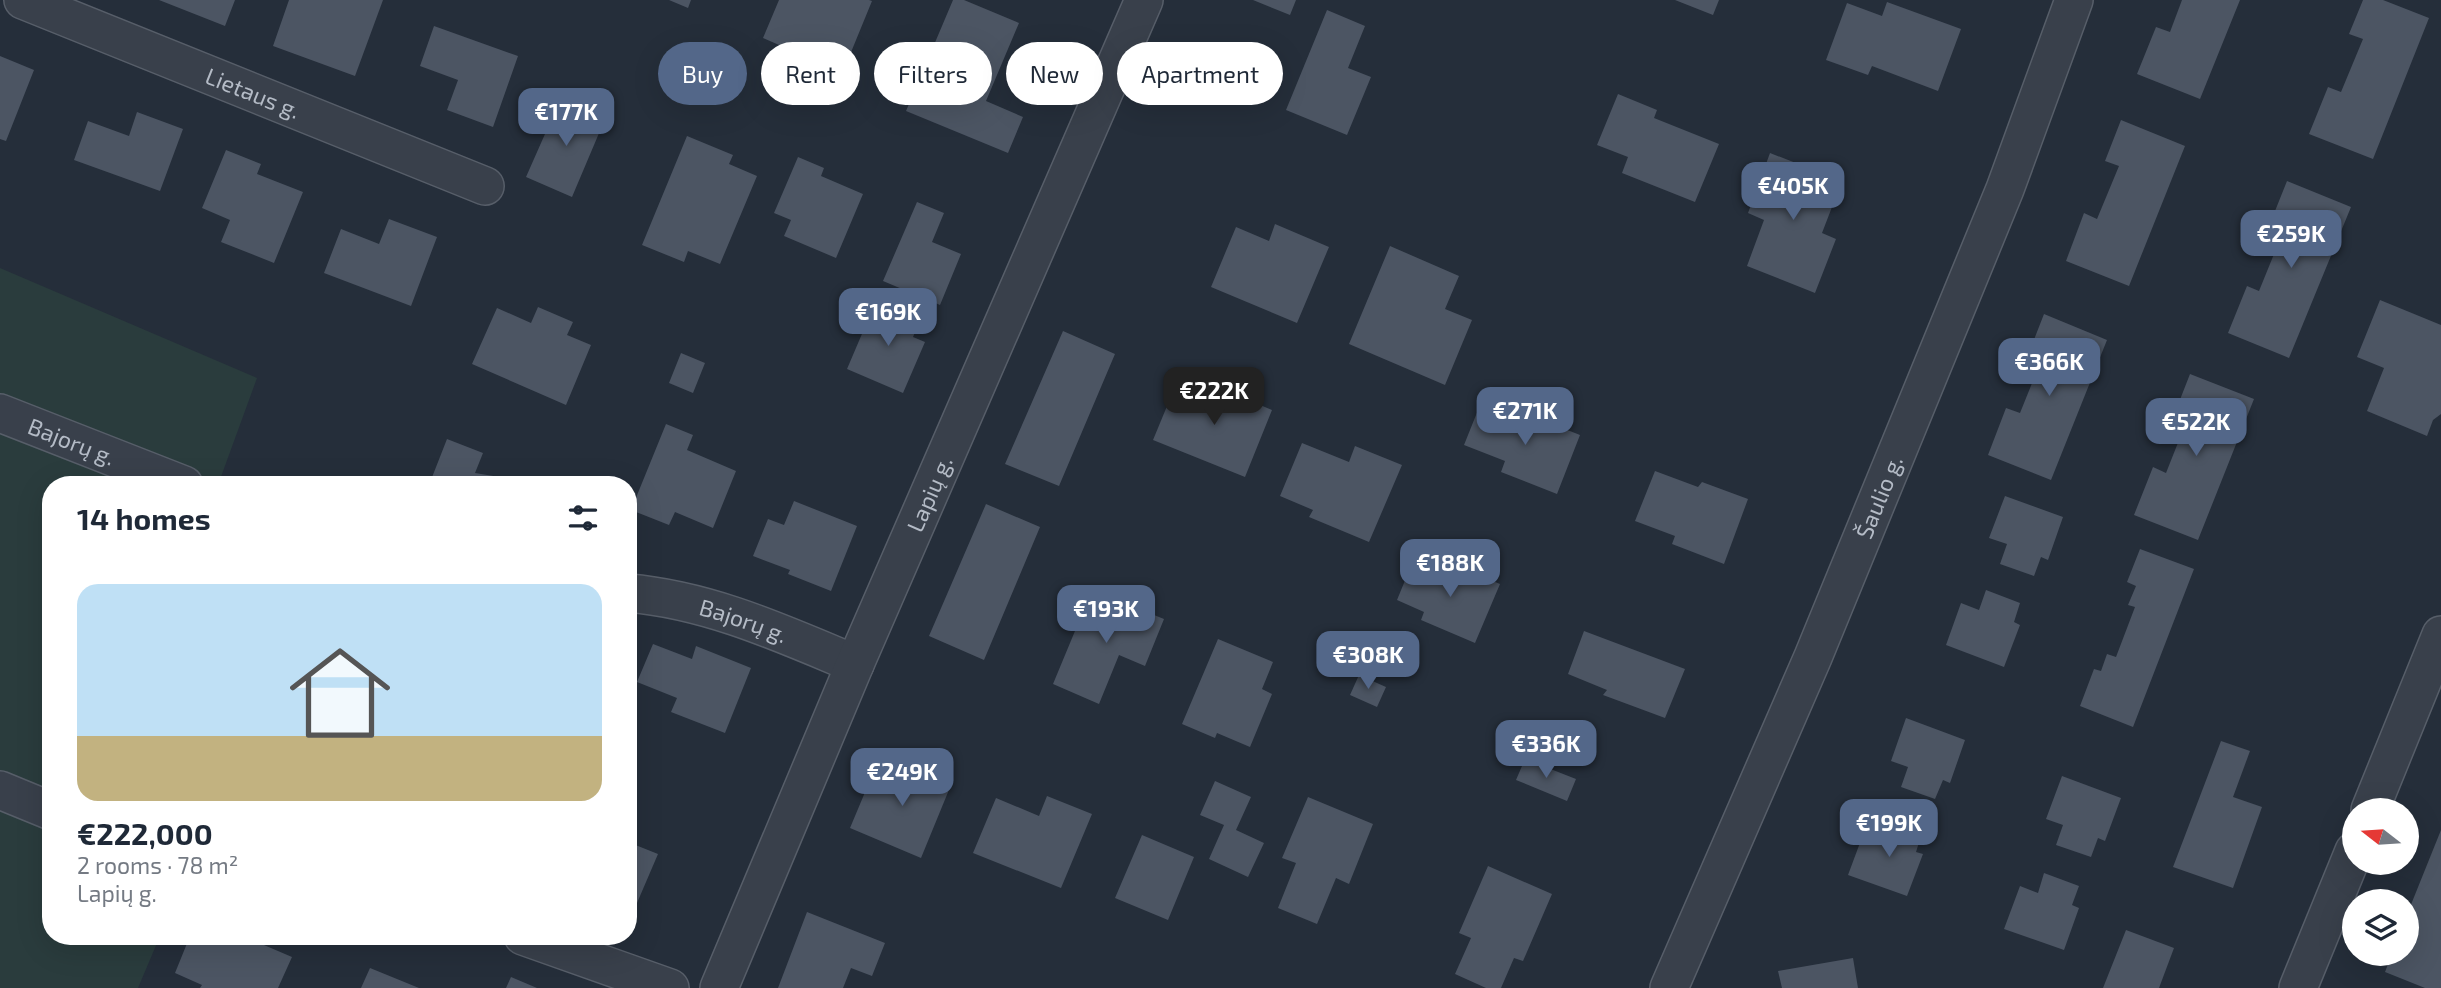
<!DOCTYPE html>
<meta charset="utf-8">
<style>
:root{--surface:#fff;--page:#f2f2f3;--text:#1f2937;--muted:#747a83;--accent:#536789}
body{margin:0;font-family:"Exo 2",sans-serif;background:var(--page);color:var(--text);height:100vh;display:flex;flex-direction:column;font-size:26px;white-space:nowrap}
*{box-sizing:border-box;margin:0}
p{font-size:23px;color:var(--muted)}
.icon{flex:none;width:38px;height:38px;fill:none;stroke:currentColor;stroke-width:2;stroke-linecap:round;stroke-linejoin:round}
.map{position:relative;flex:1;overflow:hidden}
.drawer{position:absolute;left:42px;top:476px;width:595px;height:469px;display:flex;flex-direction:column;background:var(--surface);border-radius:28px;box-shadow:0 7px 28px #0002}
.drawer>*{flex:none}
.banner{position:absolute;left:658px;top:42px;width:665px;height:63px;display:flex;gap:14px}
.needle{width:46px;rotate:287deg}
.tools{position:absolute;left:2342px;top:798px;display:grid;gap:14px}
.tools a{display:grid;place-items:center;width:77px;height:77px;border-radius:50%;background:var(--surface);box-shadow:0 7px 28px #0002;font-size:35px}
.price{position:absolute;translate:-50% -60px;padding:0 16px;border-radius:14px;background:var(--accent);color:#fff;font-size:23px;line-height:46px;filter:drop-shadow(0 2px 4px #0008)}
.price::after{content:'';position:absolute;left:50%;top:42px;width:21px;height:16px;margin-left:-10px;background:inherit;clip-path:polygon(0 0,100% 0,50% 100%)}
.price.current{background:#222;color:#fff}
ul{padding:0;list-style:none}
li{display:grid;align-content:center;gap:14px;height:371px;padding:0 35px}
li span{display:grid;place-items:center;height:217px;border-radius:21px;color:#555}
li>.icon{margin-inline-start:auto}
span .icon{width:126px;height:126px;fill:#fffc;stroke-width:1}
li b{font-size:30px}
h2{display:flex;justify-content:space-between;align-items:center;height:84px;padding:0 35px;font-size:30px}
.pill{padding:0 24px;border-radius:32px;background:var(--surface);box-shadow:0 7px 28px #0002;font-size:24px;line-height:63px}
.pill.current{background:var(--accent);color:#fff}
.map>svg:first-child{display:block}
</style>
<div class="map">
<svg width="2441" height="988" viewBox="0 0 2441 988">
<rect width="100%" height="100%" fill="#252e3a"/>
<path fill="#2a3c3d" d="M0,268L257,378L218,485H51V936H160L138,988H0Z"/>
<path fill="#4c5563" d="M159,0H235L225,26Z
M289,0H383L355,76L273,46Z
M669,0H691L688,8Z
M779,0H869L872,1L847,62L813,48L809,58L763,38Z
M953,0H964L1019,23L986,101L1023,117L1008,153L906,111Z
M1253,0H1296L1290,15Z
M1675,0H1719L1713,15Z
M2182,0H2240L2200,99L2137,74L2156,27L2170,32Z
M2363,0H2383L2429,18L2373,159L2309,134L2328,87L2341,92L2363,39L2349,34Z
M1887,2L1961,29L1938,91L1872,66L1868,75L1826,60L1847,3L1882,16Z
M1327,10L1365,26L1348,68L1371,77L1347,135L1286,110Z
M434,26L518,56L493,127L447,110L458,80L420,66Z
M0,56L34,70L6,141L0,139Z
M1618,94L1657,110L1654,118L1719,144L1695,202L1622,173L1628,157L1597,145Z
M560,100L605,119L572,197L526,177Z
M137,112L183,129L160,191L74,160L88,121L129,136Z
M2121,120L2185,146L2129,286L2066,261L2084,213L2097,219L2119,166L2105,161Z
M687,136L733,155L729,164L757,176L720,264L688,251L684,262L642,245Z
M226,150L261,164L257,174L303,192L274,263L221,242L230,220L202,208Z
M1770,153L1842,181L1822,233L1836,239L1815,293L1747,266L1764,220L1748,213Z
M798,157L824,168L821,176L863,194L836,258L784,236L791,220L774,213Z
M2287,181L2351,207L2289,358L2228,333L2247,286L2259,291L2285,227L2271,221Z
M917,202L944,213L932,242L961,254L940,305L883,281Z
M389,219L437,237L411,306L324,273L341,229L379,244Z
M1275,224L1329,247L1297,323L1211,287L1236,227L1269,241Z
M1390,246L1459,276L1445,309L1472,320L1445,385L1349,344Z
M2380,300L2441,325V414L2433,420L2427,436L2367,411L2384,368L2357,357Z
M876,301L920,320L913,337L925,342L903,393L847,369Z
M538,307L573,322L567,335L591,345L566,405L472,364L497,308L531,323Z
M2044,314L2107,340L2051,480L1988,455L2006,408L2020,413L2041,361L2028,355Z
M1063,331L1115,354L1059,486L1005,464Z
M681,353L705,363L693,393L669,383Z
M2190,374L2254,399L2198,540L2134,515L2153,467L2166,473L2187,420L2174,415Z
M1177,382L1218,398L1222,389L1272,410L1245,477L1153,440Z
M1480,405L1524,423L1527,414L1580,435L1557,494L1501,472L1505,461L1464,445Z
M666,424L693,435L687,450L736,471L713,528L675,512L669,525L631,510Z
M447,439L483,453L475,473L512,479L511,485H429Z
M1302,443L1349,462L1355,446L1402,465L1369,542L1309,517L1313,510L1280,496Z
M1655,471L1698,487L1702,482L1748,499L1724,564L1672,544L1675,536L1635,521Z
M2005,496L2063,517L2048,560L2041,557L2034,576L2000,564L2007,544L1989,538Z
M794,501L857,526L831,591L788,574L790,570L753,556L768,519L784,525Z
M986,504L1040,527L984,660L929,636Z
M2140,549L2194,569L2133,727L2080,706L2094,669L2101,671L2107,654L2116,657L2135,607L2128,605L2136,586L2127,582Z
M1413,561L1447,576L1452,564L1500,584L1475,643L1421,620L1424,612L1397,600Z
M1092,590L1164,619L1145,666L1119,655L1099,704L1053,684Z
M1986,590L2020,603L2014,622L2020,625L2004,667L1946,645L1961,603L1979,610Z
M1584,631L1685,669L1665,718L1603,695L1607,690L1568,674Z
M1218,639L1273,662L1262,689L1272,694L1250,747L1217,733L1215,738L1182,724Z
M653,644L692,659L696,646L751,668L725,733L671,712L677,698L637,682Z
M1359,675L1386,687L1377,707L1350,695Z
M1906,718L1965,740L1950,783L1943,780L1935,799L1901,787L1908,767L1891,761Z
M2221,741L2250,751L2233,797L2262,807L2233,888L2173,867Z
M1525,759L1576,779L1567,801L1516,780Z
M916,764L953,780L921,858L850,828L876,766L910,780Z
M2062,776L2121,798L2105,841L2098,838L2091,857L2056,845L2063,825L2046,819Z
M1215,781L1251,797L1236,830L1264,843L1248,877L1209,859L1224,825L1200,815Z
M1047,796L1092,814L1061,888L973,853L996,798L1039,816Z
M1308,797L1373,824L1349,884L1336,878L1317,924L1278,908L1296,863L1282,858Z
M1889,820L1922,833L1916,852L1923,854L1907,896L1848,875L1864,832L1882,839Z
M2441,830V988H2425L2385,972L2392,954H2406V917Z
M1142,835L1194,857L1168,920L1115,898Z
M628,842L658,854L628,924Z
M1488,866L1552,894L1523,961L1514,958L1501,988H1486L1455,974L1471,938L1459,933Z
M2044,873L2079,886L2072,905L2079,908L2064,950L2004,929L2020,886L2038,893Z
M807,912L885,943L872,976L851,968L843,988H778Z
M2126,930L2174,948L2159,988H2103Z
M190,936H243L292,957L278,988H200L202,985L175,973Z
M1853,958L1858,988H1782L1778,971Z
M370,968L419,988H361Z
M511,977L537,988H506Z"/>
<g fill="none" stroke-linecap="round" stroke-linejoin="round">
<defs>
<g id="minor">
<path id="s1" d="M23,0L485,186"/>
<path id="s2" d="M0,413L184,485"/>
<path id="s3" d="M628,593C709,600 781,633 855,664"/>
<path d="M0,790L51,811"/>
<path d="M2370,810L2441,635"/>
<path d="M523,936L670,988"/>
<path id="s4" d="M719,988L855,664L1144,0"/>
<path id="s5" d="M1669,988L1813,657L2005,189L2074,0"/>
<path d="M2298,988L2354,851"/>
</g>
</defs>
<use href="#minor" stroke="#575e69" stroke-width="40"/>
<use href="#minor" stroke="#39404b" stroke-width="37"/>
</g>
<g text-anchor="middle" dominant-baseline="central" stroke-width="5" stroke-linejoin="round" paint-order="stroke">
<g font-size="23" fill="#b4bbc6" stroke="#1e252f">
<text stroke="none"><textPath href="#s1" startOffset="248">Lietaus g.</textPath></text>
<text stroke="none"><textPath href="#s2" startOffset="77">Bajorų g.</textPath></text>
<text stroke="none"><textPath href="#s4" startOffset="537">Lapių g.</textPath></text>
<text stroke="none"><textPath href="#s5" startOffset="534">Šaulio g.</textPath></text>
<text stroke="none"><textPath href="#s3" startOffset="119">Bajorų g.</textPath></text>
</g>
</g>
</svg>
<div class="tools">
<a><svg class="needle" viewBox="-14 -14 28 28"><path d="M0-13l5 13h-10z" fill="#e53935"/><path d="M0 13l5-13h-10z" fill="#747a83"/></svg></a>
<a><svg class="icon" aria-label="layers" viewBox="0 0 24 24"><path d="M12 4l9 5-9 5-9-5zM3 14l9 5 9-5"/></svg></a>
</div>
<b class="price" style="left:566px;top:148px">€177K</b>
<b class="price" style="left:1793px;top:222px">€405K</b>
<b class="price" style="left:2291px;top:270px">€259K</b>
<b class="price" style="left:888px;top:348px">€169K</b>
<b class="price" style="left:2049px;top:398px">€366K</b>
<b class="price current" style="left:1214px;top:427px">€222K</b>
<b class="price" style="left:1525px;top:447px">€271K</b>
<b class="price" style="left:2196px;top:458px">€522K</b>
<b class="price" style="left:1450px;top:599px">€188K</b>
<b class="price" style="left:1106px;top:645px">€193K</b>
<b class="price" style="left:1368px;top:691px">€308K</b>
<b class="price" style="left:1546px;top:780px">€336K</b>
<b class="price" style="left:902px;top:808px">€249K</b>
<b class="price" style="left:1889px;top:859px">€199K</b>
<div class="banner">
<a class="pill current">Buy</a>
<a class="pill">Rent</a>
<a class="pill">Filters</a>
<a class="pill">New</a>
<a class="pill">Apartment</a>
</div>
<section class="drawer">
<h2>14 homes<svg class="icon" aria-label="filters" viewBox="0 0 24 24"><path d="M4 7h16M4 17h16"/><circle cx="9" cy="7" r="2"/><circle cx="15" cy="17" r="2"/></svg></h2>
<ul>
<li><span style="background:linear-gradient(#bfe0f5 70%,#c2b280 0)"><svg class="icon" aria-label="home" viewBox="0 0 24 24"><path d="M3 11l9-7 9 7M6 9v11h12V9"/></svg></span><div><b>€222,000</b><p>2 rooms · 78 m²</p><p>Lapių g.</p></div></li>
</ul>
</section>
</div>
